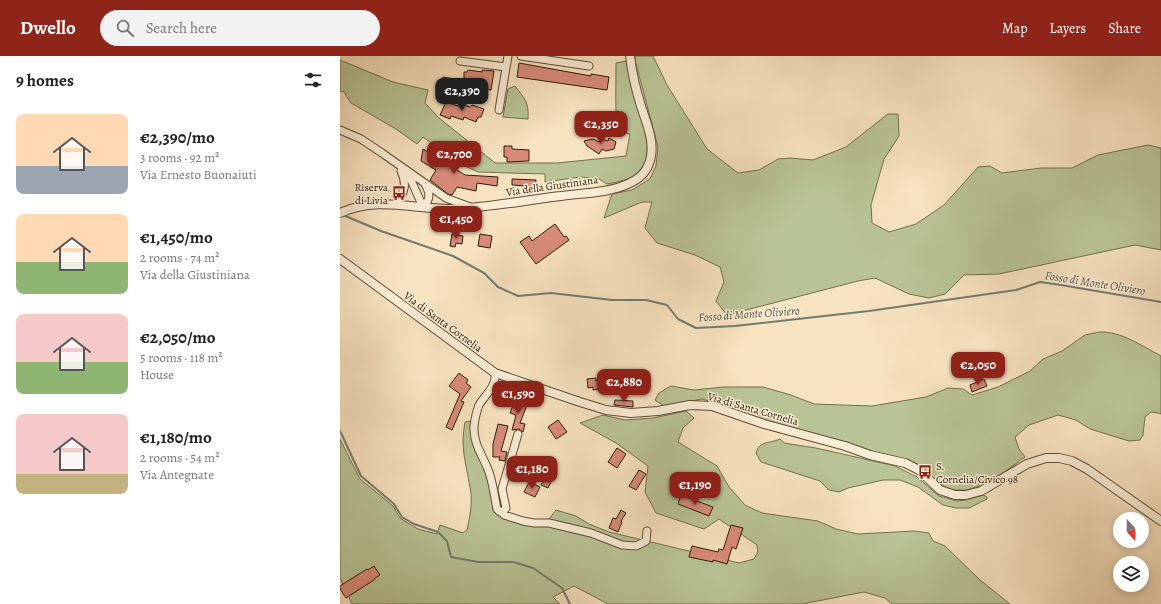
<!DOCTYPE html>
<meta charset="utf-8">
<style>
:root{--surface:#fff;--page:#f2f2f2;--text:#222;--muted:#767676;--accent:#8f2418}
body{margin:0;font-family:Alegreya,serif;background:var(--page);color:var(--text);height:100vh;display:flex;flex-direction:column;font-size:15px;white-space:nowrap}
*{box-sizing:border-box;margin:0}
p{font-size:13px;color:var(--muted)}
.icon{flex:none;width:22px;height:22px;fill:none;stroke:currentColor;stroke-width:2;stroke-linecap:round;stroke-linejoin:round}
.map{position:relative;flex:1;overflow:hidden}
.side{display:flex;flex-direction:column;background:var(--surface);width:340px}
.side>*{flex:none}
.needle{width:26px;rotate:159deg}
.fabs{position:absolute;left:773px;top:456px;display:grid;gap:8px}
.fabs a{display:grid;place-items:center;width:36px;height:36px;border-radius:50%;background:var(--surface);box-shadow:0 2px 6px #0003;font-size:20px}
.price{position:absolute;translate:-50% -34px;padding:0 9px;border-radius:8px;background:var(--accent);color:#fff;font-size:13px;line-height:26px;filter:drop-shadow(0 1px 2px #0008)}
.price::after{content:'';position:absolute;left:50%;top:24px;width:12px;height:9px;margin-left:-6px;background:inherit;clip-path:polygon(0 0,100% 0,50% 100%)}
.price.on{background:#222;color:#fff}
ul{padding:0;list-style:none}
li{display:flex;align-items:center;gap:12px;height:100px;padding:0 16px}
li span{display:grid;place-items:center;flex:none;width:112px;height:80px;border-radius:8px;color:#555}
li>.icon{margin-inline-start:auto}
span .icon{width:48px;height:48px;fill:#fffc;stroke-width:1}
li b{font-size:17px}
h2{display:flex;justify-content:space-between;align-items:center;height:48px;padding:0 16px;font-size:17px}
header{display:flex;align-items:center;gap:24px;box-sizing:border-box;height:56px;padding:0 20px;background:var(--accent);color:#fff}
header strong{font-size:19px}
nav{display:flex;gap:22px;margin-inline-start:auto;font-size:14px}
.search{width:280px;height:36px;background:var(--page);display:flex;align-items:center;gap:10px;box-sizing:border-box;padding:0 14px;border-radius:22px;color:var(--muted);font-size:15px}
main{display:flex;flex:1;min-height:0}
.map>svg:first-child{display:block}
</style>
<header>
<strong>Dwello</strong>
<div class="search"><svg class="icon" aria-label="search" viewBox="0 0 24 24"><circle cx="10" cy="10" r="6"/><path d="M15 15l6 6"/></svg>Search here</div>
<nav><a>Map</a><a>Layers</a><a>Share</a></nav>
</header>
<main>
<section class="side">
<h2>9 homes<svg class="icon" aria-label="filters" viewBox="0 0 24 24"><path d="M4 7h16M4 17h16"/><circle cx="9" cy="7" r="2"/><circle cx="15" cy="17" r="2"/></svg></h2>
<ul>
<li><span style="background:linear-gradient(#ffd9b3 65%,#9aa5b1 0)"><svg class="icon" aria-label="home" viewBox="0 0 24 24"><path d="M3 11l9-7 9 7M6 9v11h12V9"/></svg></span><div><b>€2,390/mo</b><p>3 rooms · 92 m²</p><p>Via Ernesto Buonaiuti</p></div></li>
<li><span style="background:linear-gradient(#ffd9b3 60%,#8fb573 0)"><svg class="icon" aria-label="home" viewBox="0 0 24 24"><path d="M3 11l9-7 9 7M6 9v11h12V9"/></svg></span><div><b>€1,450/mo</b><p>2 rooms · 74 m²</p><p>Via della Giustiniana</p></div></li>
<li><span style="background:linear-gradient(#f6c9c9 60%,#8fb573 0)"><svg class="icon" aria-label="home" viewBox="0 0 24 24"><path d="M3 11l9-7 9 7M6 9v11h12V9"/></svg></span><div><b>€2,050/mo</b><p>5 rooms · 118 m²</p><p>House</p></div></li>
<li><span style="background:linear-gradient(#f6c9c9 75%,#c2b280 0)"><svg class="icon" aria-label="home" viewBox="0 0 24 24"><path d="M3 11l9-7 9 7M6 9v11h12V9"/></svg></span><div><b>€1,180/mo</b><p>2 rooms · 54 m²</p><p>Via Antegnate</p></div></li>
</ul>
</section>
<div class="map">
<svg width="821" height="548" viewBox="0 0 821 548">
<rect width="100%" height="100%" fill="#f8e3c0"/>
<filter id="stains"><feTurbulence type="fractalNoise" baseFrequency=".005" numOctaves="4"/><feColorMatrix values="0 0 0 0 .2 0 0 0 0 .09 0 0 0 0 .02 0 0 0 .5 -.17"/></filter>
<radialGradient id="worn" r=".72"><stop offset=".6" stop-color="#630" stop-opacity="0"/><stop offset="1" stop-color="#630" stop-opacity=".3"/></radialGradient>
<path fill="#b9c496" stroke="#74704d" d="M295,0H313L327,29L367,93L398,117L419,114L438,103L450,102L473,104L506,91L548,58H558L559,80L544,103L531,149L532,167L549,176L576,168L604,149L638,111L650,110L662,117L701,112H732L758,99L808,89L821,92V194L795,189L659,218L624,219L605,238L589,242L569,238L535,222L518,225L387,259L376,245L384,226L380,211L355,199L317,187L305,172L312,146H302L264,162L272,138L292,134L310,123L316,110L318,91L295,4Z
M0,4L53,26L88,34L85,47L99,62L155,107H217L286,100L290,78L280,77L277,75C275,52 276,30 276,7L286,5C289,19 293,33 297,47C302,67 317,99 298,117C290,124 277,126 267,128L259,123L240,121L205,126V118L138,116L121,108L83,81L77,88L56,73L11,47L4,36L0,35Z
M175,30C185,43 189,46 188,63L163,61L168,33Z
M759,276C781,275 802,290 821,300V358L818,357L811,356L805,361L803,379L800,384L789,385L750,373L736,364L718,359L689,369L675,381L679,393L685,401L649,427L627,434H609L571,406L430,366L379,348L362,343L324,350L315,344L319,337L331,330L354,334L383,331H423L451,339L474,348L532,350L586,341L608,332L623,333L632,339L658,331L690,315L703,303L722,295L745,279Z
M346,355L354,362L343,372L338,386L377,410L389,431L405,449L422,457L478,465L496,473L518,478L574,475L589,477L593,485L605,490L640,524L670,548H552L545,542L524,536L462,548H268L234,530L213,541L220,548H12L0,522V383L20,423L53,450L60,462L78,473L97,478L100,469L123,477L127,474C130,460 133,445 130,431C126,407 120,392 125,366L131,365L133,384L146,415L159,459L193,468L209,463L216,454L236,460L249,468L269,476L399,507L414,503L418,496L417,489L379,463L364,473L316,457L305,436L308,410L276,387L240,367L263,359L285,364L313,362Z
M440,383L444,387L476,392L555,410L577,421L599,440L617,445L626,444L643,439L647,441V443L629,452H616L603,449L578,431L560,424H543L508,432L499,436L489,434L480,425L421,406L416,397C420,384 429,388 440,383Z"/>
<g fill="none" stroke-linecap="round" stroke-linejoin="round">
<path stroke="#727d71" stroke-width="2" d="M3,159L41,175L113,200L144,217L158,231L178,240L211,237L272,244H306L327,249L338,263L356,272L395,270L529,255L676,234L700,226L721,229L821,246
M0,375L21,420L54,448L62,461L74,468L98,476L107,485L111,501L138,506H173L193,512L222,532L230,548"/>
</g>
<path fill="#d98b7a" stroke="#2f1c04" d="M179,7L251,20V18L269,21L267,34L177,21Z
M128,14L142,16V14L154,15L151,34L134,32L133,35L125,34L127,23L124,22V16H127Z
M103,21L114,23L112,35L101,34Z
M106,46L118,50L119,47L130,51L132,49L144,53L141,61H138L136,66L124,61L123,64L111,60L110,63L100,59Z
M269,82L276,86L274,93L266,95L262,93L259,98L247,90L244,85L253,83L259,86L262,83L268,85Z
M164,90H172V93L189,94V105L167,106V101H164Z
M83,93L110,109L115,103L121,108L117,114L125,119L158,121L157,130L137,127L136,135L117,131L112,139L108,138L90,124L96,114L81,105Z
M172,123L196,124L195,135H187V130L172,129Z
M215,168L224,181L226,180L229,184L196,208L180,186L189,180L192,185Z
M112,178L123,180L122,188L116,187L115,191L110,190Z
M140,178L152,180L150,192L138,190Z
M119,317L128,324L126,327L131,331L121,345L124,346L112,374L106,371L120,338L109,330Z
M256,322V325L275,323L276,331L253,334V331L248,332L247,323Z
M644,323L647,330L632,336L630,329Z
M175,344L187,349L180,367L185,368L183,376L179,373L172,374L176,359L170,357Z
M275,344L293,345V351L274,349Z
M218,364L227,376L216,383L208,371Z
M158,368L168,370L161,395L167,396L165,405L159,404L160,401H153V388Z
M277,392L286,398L277,412L268,406Z
M208,412L216,416L208,432L201,429Z
M299,414L306,418L296,434L289,430Z
M189,426L200,431L195,441L184,436Z
M341,439L373,451L369,460L338,448Z
M281,454L286,457L281,465L282,466L278,476L269,472L273,462L276,463Z
M391,469L403,472L396,493L392,491L387,508L373,504V506L349,501L352,490L378,496L379,493L383,494Z
M34,510L40,519L34,523V524L6,542L0,533V530L27,513L28,514Z"/>
<g fill="none" stroke-linecap="round" stroke-linejoin="round">
<defs>
<path id="minor" d="M181,0L249,10
M120,5L166,11
M159,54L168,0
M0,74L21,83L42,97L106,142L130,151
M65,117L71,124L83,151C91,143 90,137 85,128
M56,148C65,136 67,128 61,115
M155,317C157,330 145,339 139,349C136,356 135,363 134,370C133,386 141,397 147,411C153,424 154,439 157,453L160,456L164,455L166,452L162,433L178,378
M163,455L164,459L183,465L194,467H209L251,477L282,489L296,490L306,485L307,475"/>
<path id="tertiary" d="M0,157C38,140 71,153 110,153C148,152 185,144 221,140C243,137 270,137 290,127C301,122 309,113 311,100C314,83 306,66 301,50C296,34 292,17 290,0
M0,203L155,317L240,346L266,354L291,357L318,355L350,349L372,350L424,368L505,390L530,399L565,407L579,414L600,434L615,439H626L641,435L687,408L706,402H719L732,405L747,413L821,465"/>
</defs>
<use href="#minor" stroke="#614e33" stroke-width="9"/>
<use href="#tertiary" stroke="#614e33" stroke-width="10"/>
<use href="#minor" stroke="#faedd6" stroke-width="7"/>
<use href="#tertiary" stroke="#faedd6" stroke-width="8"/>
</g>
<defs>
<symbol id="bus-bare" viewBox="-9 -9 18 18"><path d="M-5-6H5V4H4V6H2V4H-2V6H-4V4H-5ZM-3.5-4V0h7V-4ZM-3.5 1.2v1.5H-2V1.2ZM2 1.2v1.5H3.5V1.2Z" fill="#8f2418" stroke="#faedd6" stroke-width="2.5" paint-order="stroke"/></symbol>
</defs>
<g fill-rule="evenodd">
<use href="#bus-bare" x="49" y="127" width="20" height="20"/>
<use href="#bus-bare" x="575" y="406" width="20" height="20"/>
</g>
<g text-anchor="middle" dominant-baseline="central" stroke-width="3" stroke-linejoin="round" paint-order="stroke">
<g font-size="11" fill="#2f1c04" stroke="#faedd6">
<text transform="translate(212 130) rotate(-8)">Via della Giustiniana</text>
<text transform="translate(103 266) rotate(36)">Via di Santa Cornelia</text>
<text transform="translate(413 353) rotate(16)">Via di Santa Cornelia</text>
</g>
<g font-size="11" fill="#2f1c04" stroke="#faedd6" text-anchor="end">
<text x="48" y="131">Riserva<tspan x="48" dy="13">di Livia</tspan></text>
<text x="596" y="410" text-anchor="start">S.<tspan x="596" dy="13">Cornelia/Civico 98</tspan></text>
</g>
<g font-size="12" font-style="italic" fill="#565443" stroke="#faedd6">
<text transform="translate(755 227) rotate(9)">Fosso di Monte Oliviero</text>
<text transform="translate(409 258) rotate(-4)">Fosso di Monte Oliviero</text>
</g>
</g>
<rect width="100%" height="100%" filter="url(#stains)"/>
<rect width="100%" height="100%" fill="url(#worn)"/>
</svg>
<div class="fabs">
<a><svg class="needle" viewBox="-14 -14 28 28"><path d="M0-13l5 13h-10z" fill="#e53935"/><path d="M0 13l5-13h-10z" fill="#767676"/></svg></a>
<a><svg class="icon" aria-label="layers" viewBox="0 0 24 24"><path d="M12 4l9 5-9 5-9-5zM3 14l9 5 9-5"/></svg></a>
</div>
<b class="price on" style="left:122px;top:56px">€2,390</b>
<b class="price" style="left:261px;top:89px">€2,350</b>
<b class="price" style="left:114px;top:119px">€2,700</b>
<b class="price" style="left:116px;top:184px">€1,450</b>
<b class="price" style="left:638px;top:330px">€2,050</b>
<b class="price" style="left:284px;top:347px">€2,880</b>
<b class="price" style="left:178px;top:359px">€1,590</b>
<b class="price" style="left:192px;top:434px">€1,180</b>
<b class="price" style="left:355px;top:450px">€1,190</b>
</div>
</main>
